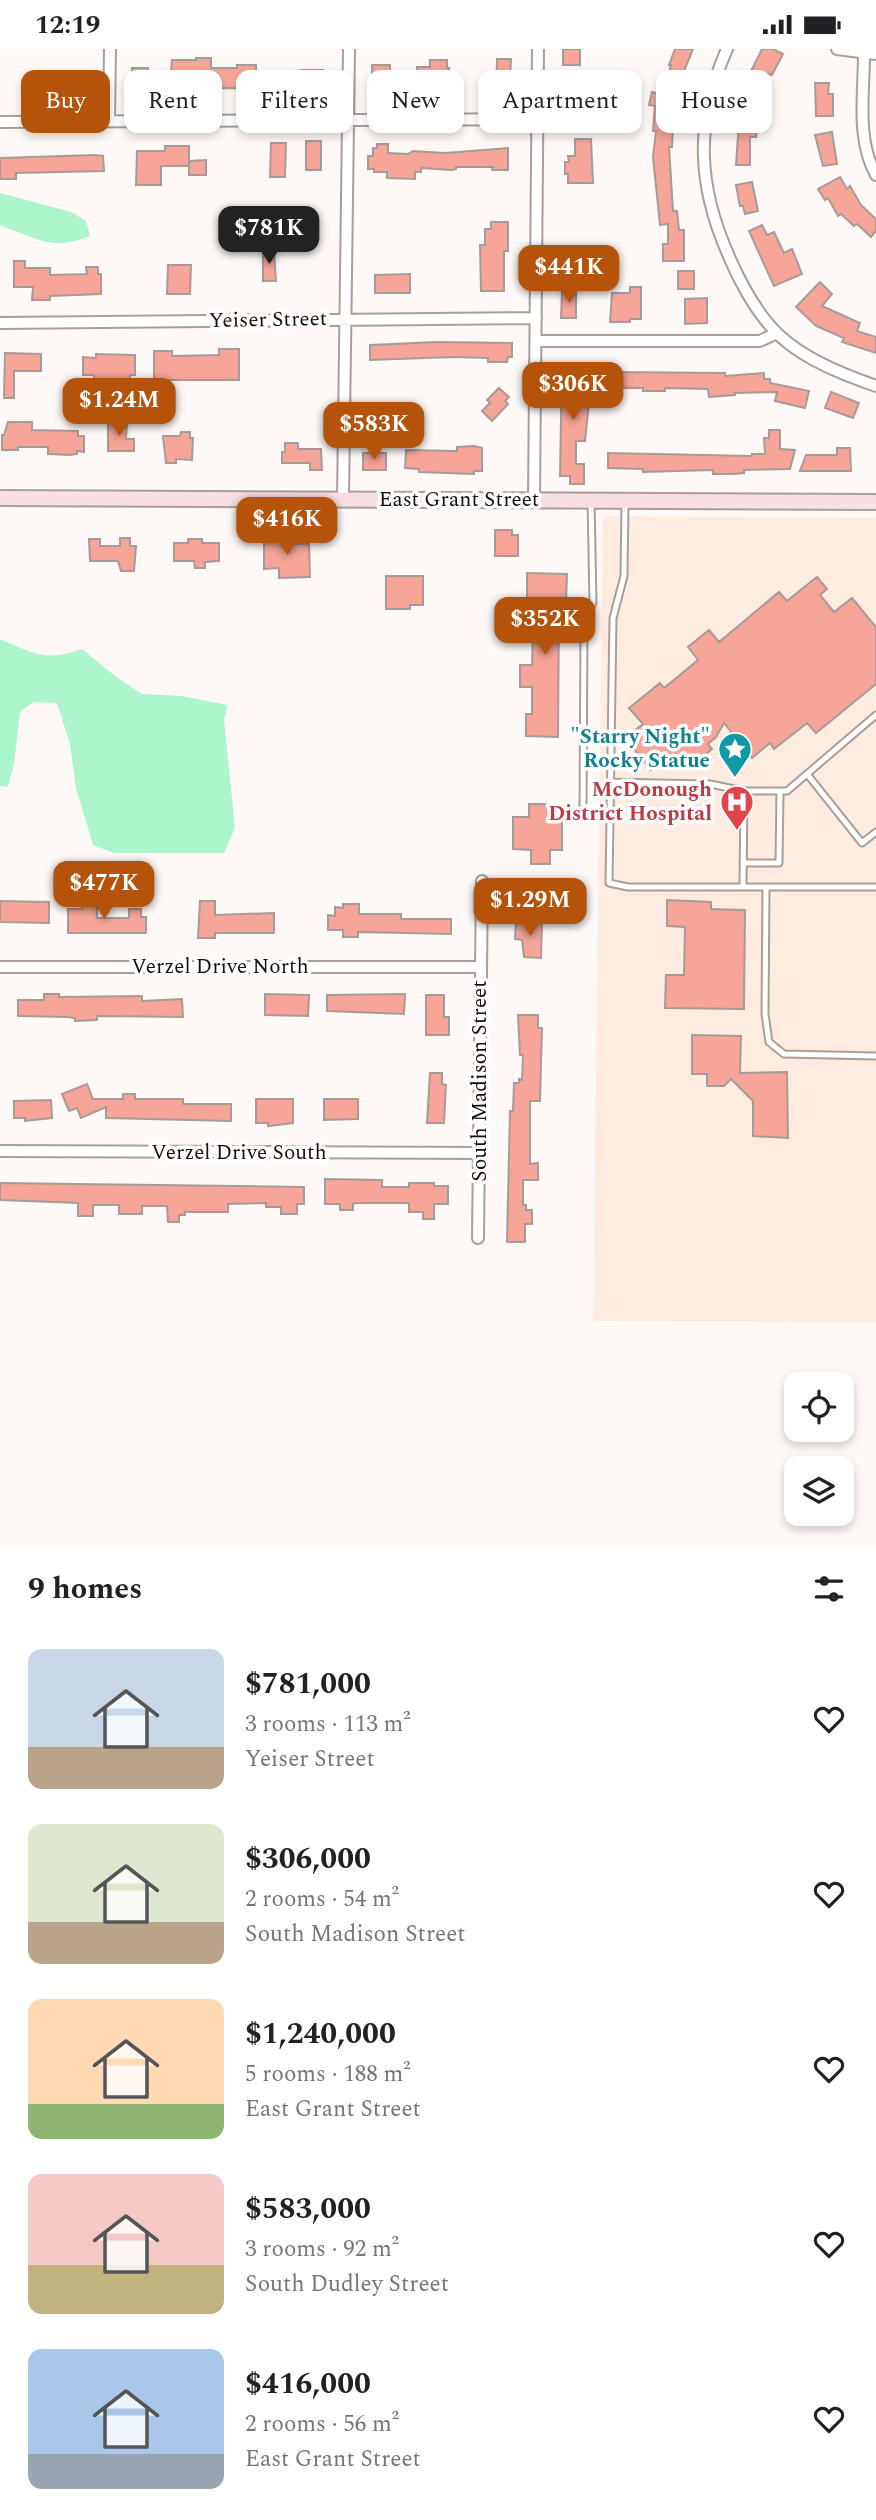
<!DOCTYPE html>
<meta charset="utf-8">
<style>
:root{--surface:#fff;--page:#f6f6f6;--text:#202124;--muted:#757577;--accent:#b45309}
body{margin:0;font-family:Spectral,serif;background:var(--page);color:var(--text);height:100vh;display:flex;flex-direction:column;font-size:26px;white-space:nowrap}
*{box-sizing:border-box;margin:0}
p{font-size:23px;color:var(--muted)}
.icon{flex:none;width:38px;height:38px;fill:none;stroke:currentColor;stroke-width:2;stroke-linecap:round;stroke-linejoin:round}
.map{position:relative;height:1498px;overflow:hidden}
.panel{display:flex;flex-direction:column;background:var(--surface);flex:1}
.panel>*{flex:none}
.hud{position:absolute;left:21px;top:21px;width:835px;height:63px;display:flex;gap:14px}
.fabs{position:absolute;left:784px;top:1323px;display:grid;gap:14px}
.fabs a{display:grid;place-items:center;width:70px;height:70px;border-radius:14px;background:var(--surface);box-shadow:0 4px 10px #0003;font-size:35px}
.price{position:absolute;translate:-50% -60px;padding:0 16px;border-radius:14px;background:var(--accent);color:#fff;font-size:23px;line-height:46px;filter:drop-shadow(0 2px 4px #0008)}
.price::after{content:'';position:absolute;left:50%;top:42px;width:21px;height:16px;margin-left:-10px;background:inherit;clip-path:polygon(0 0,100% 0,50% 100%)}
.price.current{background:#222;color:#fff}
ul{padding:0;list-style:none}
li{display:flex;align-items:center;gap:21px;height:175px;padding:0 28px}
li span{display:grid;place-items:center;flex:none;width:196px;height:140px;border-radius:14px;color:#555}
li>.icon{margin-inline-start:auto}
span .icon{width:84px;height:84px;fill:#fffc;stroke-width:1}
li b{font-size:30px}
h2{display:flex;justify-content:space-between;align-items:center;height:84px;padding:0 28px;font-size:30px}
.pill{padding:0 24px;border-radius:14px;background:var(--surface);box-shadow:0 4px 10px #0003;font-size:24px;line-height:63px}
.pill.current{background:var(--accent);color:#fff}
.status{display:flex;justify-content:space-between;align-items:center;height:49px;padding:0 35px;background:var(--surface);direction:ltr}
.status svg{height:19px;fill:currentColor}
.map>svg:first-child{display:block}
</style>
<div class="status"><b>12:19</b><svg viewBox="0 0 49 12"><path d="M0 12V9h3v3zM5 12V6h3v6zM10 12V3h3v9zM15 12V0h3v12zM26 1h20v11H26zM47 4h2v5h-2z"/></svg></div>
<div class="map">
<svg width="876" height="1498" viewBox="0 0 876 1498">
<rect width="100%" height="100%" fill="#fef9f7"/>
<path fill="#feece1" d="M603,467L876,469V1273L593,1272Z"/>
<path fill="#adf5cd" d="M0,144L71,163L86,172L90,187C53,202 42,191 7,179L0,176Z
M0,590C35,605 44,613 82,600L115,627L142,645L181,647L228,656L224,671L235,779L224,804H114L93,796L76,739L70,695L57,654L33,653L20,663L14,715L8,738L0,737Z"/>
<path fill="#f7a599" stroke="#a79b99" stroke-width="2" d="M563,0H580V16H563Z
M675,0H693L680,32L682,33L671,77H673L672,98H669L673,162H677L679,181H684V212H663V195H668V175L660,176L653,108L656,82H653L655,57L649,56L652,43L663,46L671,16H669Z
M762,0H773L783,5L772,26L769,25L761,40L746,32Z
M196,9H211V19H237V16H256V25H296V22L304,21H323V40L219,39L169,41L172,11H196Z
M497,10H511L509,45L498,44L496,41Z
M430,11H447V19H449V46H439V42L372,41V16H390V24H417V18H430Z
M132,19H148V45H132Z
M815,34H829L828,45H833V67H816Z
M49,36H79L80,54H56V48L50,49Z
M740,57L764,60L762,82H757L756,88H750V116H736Z
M832,83L837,115L823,117L815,86Z
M575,90H591L593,134H568V125H565V113H569L568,107H575Z
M306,92H321V121H306Z
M271,94H286L285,128H270Z
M377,95H388V104L408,105L413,102L445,104L508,99V121H492L493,118H456V120L452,121L421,119V123H415V130L387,129V123H374V120H368V107H373V99H377Z
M165,97H189V117H161V136H136L137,102H165Z
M94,106L103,107L104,122L16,124V130H0V109Z
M206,111V126H189V112Z
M840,128L847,140L850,137L861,156L876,170V182L871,188L857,175L854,177L841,165L838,167L828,149L825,151L818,140Z
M752,133L758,162L745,165L743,157H740L736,136Z
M491,173H508V202H504V242H481L480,196H485V180H491Z
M762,176L767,186L774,183L784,204L792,200L802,225L774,237L749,182Z
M263,202H274L276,232H263Z
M562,203H578V206H587V218H578V224H562Z
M14,212H25V219H50V226L87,225L86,218H98V225H101V245L50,247V251H32L33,238H14Z
M168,216H191L190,245H167Z
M678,222H694V240H678Z
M410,225V244H375V226Z
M820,233L832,245L822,257L860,274L857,282L876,288V304L842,293L844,289L816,277L796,258Z
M630,238H641V270H630V273H610L612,244H630Z
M562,243H576V269H561Z
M707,249V274L685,275V250Z
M437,293L512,294V308H508L507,313H488V309L454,308L370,311V296Z
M219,300H239V331H169V334H154V302H172V307L219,306Z
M5,304L41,305V322H14V349H4Z
M96,305L135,306V326H130V337L94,338V326H83V308L96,309Z
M562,315H591L590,326H578L577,353H589L585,392H576V415H584V435H570V427H560Z
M611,323L725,324V327L764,324V330H770V334L809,342L805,359L775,352L777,343L735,344V346L709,348L708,340L665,339V342H643V339H611Z
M499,339L509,348L505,352L508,355L492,372L482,362L490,354L487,351Z
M831,343L859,354L853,369L825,359Z
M364,362L383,363V371H391V381L365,379Z
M8,373H32V381L78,382V387H84V403L77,402V405L70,406L48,405V398H18V401H2V386H4Z
M108,374H127L126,390H134V402H108Z
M769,381H780V400L795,401L790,420L744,421V424L734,425H713V421L643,423V420L608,419V404L752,407V405H765L764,389H769Z
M181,383H190V389H193L192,411L176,410V414H166L163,387H180Z
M285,394H298V400H321L322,421H310V414H282V403H285Z
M474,397L482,399V422H474V425L419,423V420L405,419L406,401L457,402V398Z
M837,399H850L851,422H800L806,406H837Z
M363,404H386V421H363Z
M495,481H512V486H518V507H495Z
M264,487H286L289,495H309L310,528L279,529V519L264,520Z
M120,489H130V497H136L134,522H121L118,512H90L89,490H100V497H120Z
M188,490H202V494H219V512L205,513V519H195L194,512H174V494H188Z
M527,524L567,525L566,554L559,553L558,688L526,687V665H532V638H520V616H532L533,582H548V553L527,552Z
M386,527H423V556H410V560H386Z
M817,528L827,540L820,546L834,563L852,549L876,578V635L816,684L807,674L774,700L770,694L752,709L724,674L716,688L708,695L712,700L696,714L693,710L682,719L671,705L651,721L625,689L643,675L629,659L660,634L664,639L698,611L688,598L709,581L719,593L779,543L787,552Z
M529,755H548V768H562V801H550V815H531V801L513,800V768H529Z
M667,851L711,853V860L745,861L744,960L665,959L666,926H684L685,878L667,877Z
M0,852L49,853V874L0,873Z
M82,852H97V869H129V860H141V868H146V884H68V860H82Z
M200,852H215V866L274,864V884H215V889H198Z
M343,855H359V865H401V870H451V885L358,883V888H343V881H328V866L335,867V858L343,859Z
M516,872H542L541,909L524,908L522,891L515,890Z
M44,945H59V948L142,947V952L182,950L183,968L97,967V971L75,972V969L68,968L18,967V951H44Z
M265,945L309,946L308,967L265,966Z
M405,945L404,965L327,962V946Z
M426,946H444V968H449V986H426Z
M518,966H538V979H542L540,1052H530V1115L538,1114V1131H523V1156H526V1161H532V1175H525V1193H507L510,1062H513L514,1034H519V1030L522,1031L523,1006H520Z
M692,986L741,987L740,1024L787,1023L788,1089L753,1087V1052L731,1030L724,1037H707V1025H692Z
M430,1024H442V1035L446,1036L444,1074H427Z
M87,1035L93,1050H123V1045H135V1050H183V1055H231V1072L106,1069V1058L81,1069L77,1059L69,1062L62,1045Z
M256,1050H293V1074L268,1077V1074H256Z
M324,1050H358V1070L324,1071Z
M51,1051L52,1069L25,1072V1069H14V1052Z
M325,1130L382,1131V1138H409V1134H434V1137H448V1155H434V1170H423V1163H409V1154H356L353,1155V1161H340V1155H325Z
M0,1134L304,1138V1155H297V1165H281V1158H266V1154L228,1155V1163H185V1166H179V1173H168L167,1157H142V1165H119V1156H93V1167H78V1154L0,1151Z"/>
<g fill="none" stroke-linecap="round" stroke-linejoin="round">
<defs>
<path id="lane" d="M625,455L624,527L613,569L609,834L628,838H876
M807,725L862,794L876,783
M610,733L710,735L744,742H787L876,666
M583,763L584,577L593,553L591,452
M743,814H779L780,742
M743,838L744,742
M766,838L765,965L769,993L784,1005L876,1007"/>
<path id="street" d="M727,0C694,75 697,138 731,212C743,239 758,267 781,288C806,311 844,326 876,337
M837,0L876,5
M864,5C864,45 856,90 876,126
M109,72L110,0
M0,73L537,70
M0,274L536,269
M536,292H760L777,284
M343,450L349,0
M534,451L538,0
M0,918H481
M0,1102L479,1104
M478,1189L482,832"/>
<path id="secondary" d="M0,449L876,453"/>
</defs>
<use href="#lane" stroke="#a99f99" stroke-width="9"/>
<use href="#street" stroke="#a99f99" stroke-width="14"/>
<use href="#secondary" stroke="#a99f99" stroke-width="18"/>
<use href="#lane" stroke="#fff" stroke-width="5"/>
<use href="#street" stroke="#fff" stroke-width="10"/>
<use href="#secondary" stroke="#f8dee5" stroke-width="14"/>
</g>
<defs>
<symbol id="sight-pin" viewBox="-11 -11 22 30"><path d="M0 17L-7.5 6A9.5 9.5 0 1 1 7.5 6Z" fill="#0f9aa8" stroke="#fff"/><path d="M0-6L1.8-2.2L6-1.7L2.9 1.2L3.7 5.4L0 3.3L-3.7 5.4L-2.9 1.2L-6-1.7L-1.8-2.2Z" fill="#fff"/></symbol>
<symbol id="hospital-pin" viewBox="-11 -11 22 30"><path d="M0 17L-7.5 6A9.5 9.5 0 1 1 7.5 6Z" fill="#e0444e" stroke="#fff"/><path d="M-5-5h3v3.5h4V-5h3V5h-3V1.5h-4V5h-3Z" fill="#fff"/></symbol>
</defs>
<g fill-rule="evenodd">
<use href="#sight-pin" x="716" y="681" width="38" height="52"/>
<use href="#hospital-pin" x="718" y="734" width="38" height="52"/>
</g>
<g text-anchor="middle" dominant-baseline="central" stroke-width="7" stroke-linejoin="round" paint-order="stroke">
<g font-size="21" fill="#120e0c" stroke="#fff">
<text transform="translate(268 271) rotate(-1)">Yeiser Street</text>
<text x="459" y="451">East Grant Street</text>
<text x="220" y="918">Verzel Drive North</text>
<text transform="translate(480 1032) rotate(-90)">South Madison Street</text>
<text x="239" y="1104">Verzel Drive South</text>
</g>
<g font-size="21" font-weight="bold" fill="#0d838f" stroke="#fff" text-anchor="end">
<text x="710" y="688">"Starry Night"<tspan x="710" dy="24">Rocky Statue</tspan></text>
</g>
<g font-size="21" font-weight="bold" fill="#be3a42" stroke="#fff" text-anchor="end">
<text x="712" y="741">McDonough<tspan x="712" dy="24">District Hospital</tspan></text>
</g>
</g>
</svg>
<div class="fabs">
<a><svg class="icon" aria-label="locate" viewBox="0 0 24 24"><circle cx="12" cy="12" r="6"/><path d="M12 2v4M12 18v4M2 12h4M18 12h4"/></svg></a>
<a><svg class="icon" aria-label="layers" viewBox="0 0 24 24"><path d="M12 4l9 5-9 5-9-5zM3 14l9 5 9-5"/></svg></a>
</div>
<b class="price current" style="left:269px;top:217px">$781K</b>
<b class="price" style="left:569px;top:256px">$441K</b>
<b class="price" style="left:573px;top:373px">$306K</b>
<b class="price" style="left:119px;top:389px">$1.24M</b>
<b class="price" style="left:374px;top:413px">$583K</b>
<b class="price" style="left:287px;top:508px">$416K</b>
<b class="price" style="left:545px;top:608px">$352K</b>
<b class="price" style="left:104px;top:872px">$477K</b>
<b class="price" style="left:530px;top:889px">$1.29M</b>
<div class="hud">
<a class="pill current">Buy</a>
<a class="pill">Rent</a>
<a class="pill">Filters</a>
<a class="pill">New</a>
<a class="pill">Apartment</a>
<a class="pill">House</a>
</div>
</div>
<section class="panel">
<h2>9 homes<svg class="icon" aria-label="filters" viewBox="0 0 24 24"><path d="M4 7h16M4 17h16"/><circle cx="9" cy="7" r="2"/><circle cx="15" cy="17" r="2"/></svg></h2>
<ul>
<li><span style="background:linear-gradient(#c9d6e8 70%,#b9a48a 0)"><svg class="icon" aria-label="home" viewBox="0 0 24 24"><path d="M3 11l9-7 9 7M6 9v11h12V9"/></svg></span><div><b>$781,000</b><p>3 rooms · 113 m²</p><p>Yeiser Street</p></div><svg class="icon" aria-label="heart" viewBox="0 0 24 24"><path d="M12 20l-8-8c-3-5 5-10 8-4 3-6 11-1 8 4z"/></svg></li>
<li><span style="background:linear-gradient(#dfe7d0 70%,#b9a48a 0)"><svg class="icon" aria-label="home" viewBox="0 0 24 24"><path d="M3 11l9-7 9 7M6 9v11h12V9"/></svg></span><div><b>$306,000</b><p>2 rooms · 54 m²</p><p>South Madison Street</p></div><svg class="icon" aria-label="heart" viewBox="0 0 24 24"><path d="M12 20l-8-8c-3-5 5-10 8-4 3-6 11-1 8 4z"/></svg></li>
<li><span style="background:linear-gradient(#ffd9b3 75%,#8fb573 0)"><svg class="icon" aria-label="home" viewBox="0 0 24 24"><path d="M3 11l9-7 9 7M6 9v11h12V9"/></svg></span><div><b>$1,240,000</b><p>5 rooms · 188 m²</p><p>East Grant Street</p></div><svg class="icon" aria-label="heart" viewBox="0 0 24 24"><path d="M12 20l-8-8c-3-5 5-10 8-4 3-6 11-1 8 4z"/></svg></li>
<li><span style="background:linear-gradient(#f6c9c9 65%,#c2b280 0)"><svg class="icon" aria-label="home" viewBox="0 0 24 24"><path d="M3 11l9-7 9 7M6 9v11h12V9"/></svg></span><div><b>$583,000</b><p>3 rooms · 92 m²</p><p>South Dudley Street</p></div><svg class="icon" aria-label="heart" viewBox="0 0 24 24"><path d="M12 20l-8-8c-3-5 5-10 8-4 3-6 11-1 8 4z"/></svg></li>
<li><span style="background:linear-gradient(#a9c7e8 75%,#9aa5b1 0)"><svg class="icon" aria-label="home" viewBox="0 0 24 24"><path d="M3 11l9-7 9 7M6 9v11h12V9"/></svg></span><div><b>$416,000</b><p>2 rooms · 56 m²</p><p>East Grant Street</p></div><svg class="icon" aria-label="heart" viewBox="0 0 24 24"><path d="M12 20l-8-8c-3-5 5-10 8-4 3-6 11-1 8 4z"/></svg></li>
</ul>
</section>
